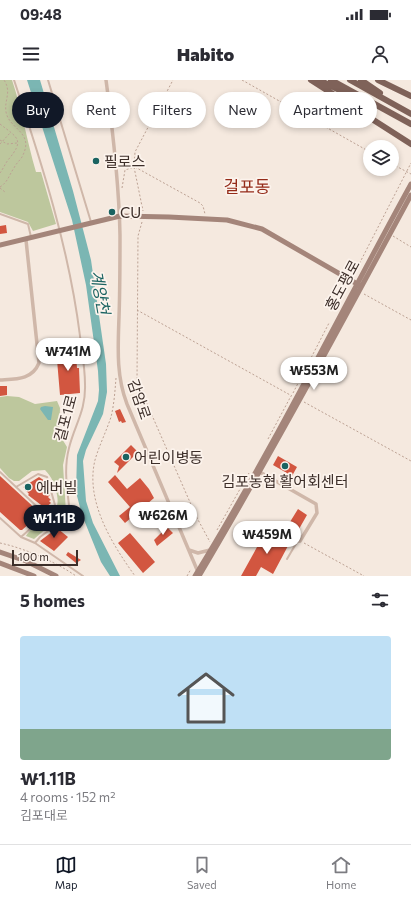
<!DOCTYPE html>
<meta charset="utf-8">
<style>
:root{--surface:#fff;--page:#f2f2f3;--text:#2b2b33;--muted:#7c7c81;--line:#e1e1e2;--accent:#111827}
body{margin:0;font-family:Commissioner,"Noto Sans KR",sans-serif;background:var(--page);color:var(--text);height:100vh;display:flex;flex-direction:column;font-size:15px;white-space:nowrap}
*{box-sizing:border-box;margin:0}
p{font-size:13px;color:var(--muted)}
.icon{flex:none;width:22px;height:22px;fill:none;stroke:currentColor;stroke-width:2;stroke-linecap:round;stroke-linejoin:round}
.map{position:relative;height:496px;overflow:hidden}
.side{display:flex;flex-direction:column;background:var(--surface);flex:1}
.side>*{flex:none}
.top-card{position:absolute;left:12px;top:12px;width:387px;height:36px;display:flex;gap:8px}
.tools{position:absolute;left:363px;top:60px;display:grid;gap:8px}
.tools a{display:grid;place-items:center;width:36px;height:36px;border-radius:50%;background:var(--surface);box-shadow:0 2px 6px #0003;font-size:20px}
.scale{position:absolute;left:12px;bottom:10px;width:66px;box-sizing:border-box;padding-left:4px;border:2px solid #3c2e29;border-top:0;font-size:11px;line-height:14px;white-space:nowrap;color:#3c2e29;-webkit-text-stroke:3px #fcf3ec;paint-order:stroke}
.price{position:absolute;translate:-50% -34px;padding:0 9px;border-radius:14px;background:#fff;color:#222;font-size:13px;line-height:26px;filter:drop-shadow(0 1px 2px #0008)}
.price::after{content:'';position:absolute;left:50%;top:24px;width:12px;height:9px;margin-left:-6px;background:inherit;clip-path:polygon(0 0,100% 0,50% 100%)}
.price.current{background:var(--accent);color:#fff}
ul{padding:0;list-style:none}
li{display:grid;align-content:center;gap:8px;height:212px;padding:0 20px}
li span{display:grid;place-items:center;height:124px;border-radius:4px;color:#555}
li>.icon{margin-inline-start:auto}
span .icon{width:72px;height:72px;fill:#fffc;stroke-width:1}
li b{font-size:17px}
h2{display:flex;justify-content:space-between;align-items:center;height:48px;padding:0 20px;font-size:17px}
.tag{padding:0 14px;border-radius:18px;background:var(--surface);box-shadow:0 2px 6px #0003;font-size:14px;line-height:36px}
.tag.current{background:var(--accent);color:#fff}
.status{display:flex;justify-content:space-between;align-items:center;height:28px;padding:0 20px;background:var(--surface);direction:ltr}
.status svg{height:11px;fill:currentColor}
header{display:flex;justify-content:space-between;align-items:center;height:52px;padding:0 20px;background:var(--surface);font-size:18px;font-weight:800}
.menu{display:flex;justify-content:space-around;align-items:center;height:56px;border-top:1px solid var(--line);background:var(--surface);font-size:11px;color:var(--muted)}
.menu a{display:grid;justify-items:center;gap:2px}
.menu .current{color:var(--accent)}
.map>svg:first-child{display:block}
</style>
<div class="status"><b>09:48</b><svg viewBox="0 0 49 12"><path d="M0 12V9h3v3zM5 12V6h3v6zM10 12V3h3v9zM15 12V0h3v12zM26 1h20v11H26zM47 4h2v5h-2z"/></svg></div>
<header><svg class="icon" aria-label="menu" viewBox="0 0 24 24"><path d="M4 6h16M4 12h16M4 18h16"/></svg>Habito<svg class="icon" aria-label="person" viewBox="0 0 24 24"><circle cx="12" cy="8" r="4"/><path d="M4 21q1-7 8-7t8 7"/></svg></header>
<div class="map">
<svg width="411" height="496" viewBox="0 0 411 496">
<rect width="100%" height="100%" fill="#f5e9df"/>
<path fill="#bdc79d" d="M0,0H12C22,30 27,61 36,92H41L56,144L33,151L28,142L0,132Z
M7,316L19,317L35,324L57,321L60,328L59,354L67,367L63,385L66,432L60,441L48,447L34,459L26,456C35,440 62,440 57,415C55,405 52,397 45,390L32,391L19,401H14L9,398L0,388V317Z"/>
<path fill="#7bb6b3" d="M27,0H40L73,111L91,180L106,284L107,312L103,334L86,370L83,381L86,421L93,443L120,496H110L101,482L82,435L76,412L77,375L98,321L99,310L98,291L86,205L72,140Z
M45,326L53,327L51,340H48L40,329L41,327Z"/>
<path fill="#d25640" d="M6,145L7,153L0,154V146Z
M70,267L71,276L76,275L77,288H79L80,313L60,315L56,268Z
M0,306H7V315L0,316Z
M120,329L126,342L122,343L121,341L119,342L115,331Z
M131,365L138,372L117,393L119,386L114,382Z
M278,376L297,387L292,396L273,385Z
M115,395L127,409L140,398L149,409L154,418L125,443L119,436L130,427L108,402Z
M0,396L39,432V435L22,450H20L0,432Z
M39,397L45,401L44,402L50,415L48,417L51,420L49,421L51,423L45,428L28,415L29,414L23,407Z
M298,429L307,435L295,456L285,450Z
M167,447L173,453L157,466L154,460Z
M57,448L68,457L54,471L40,461Z
M267,449L281,456L280,459L289,464L273,494L261,487L256,496H241Z
M130,453L155,482L143,493L118,463Z
M68,472L81,480L76,483L66,475Z"/>
<g fill="none" stroke-linecap="round" stroke-linejoin="round">
<path stroke="#bca193" stroke-width="1" stroke-dasharray="2 2" stroke-linecap="butt" d="M242,0L370,72
M0,44C18,58 25,60 8,80C5,84 3,89 0,93
M0,60L7,64L17,63
M0,64L10,53
M392,84L411,94
M134,87L143,131
M135,87L200,123L203,126L205,134
M0,107C8,102 9,95 14,88C16,83 21,80 23,75C34,52 9,49 6,32C4,20 12,12 4,0
M0,108L5,112
M122,108L125,90L134,87L135,72L173,0
M142,142L138,156L137,301L196,436L210,462
M393,156L411,167
M354,194L411,83
M364,214L411,240
M137,230L292,316
M335,230L346,207
M116,298C115,311 114,325 111,337C106,352 99,366 95,380C85,421 112,464 135,496
M293,313L329,243
M304,322L411,381
M268,359L291,316
M217,450L249,393
M0,463C24,468 56,482 76,496
M304,463L364,496
M187,496L191,489"/>
<path stroke="#cfb7a9" stroke-width="2" d="M14,0C42,84 69,168 80,256C82,272 85,288 85,304C86,331 75,344 69,368C63,391 68,412 70,435L40,457L35,463L83,496
M48,0L91,142
M0,134L28,144L31,157
M0,392L46,435L21,457
M16,407L38,394L47,397L55,425L46,435
M0,438L21,457L35,463
M264,443L297,462L300,461
M287,479L297,462"/>
<path stroke="#cfb7a9" stroke-width="3.5" d="M106,0C113,52 119,102 120,155C120,182 120,210 119,237C118,267 116,296 127,324L198,492
M0,300C16,299 32,300 39,283L26,160
M258,391L316,424L317,433L300,461
M189,470L198,473L210,470"/>
<path stroke="#a4857a" stroke-width="5" d="M0,165L120,136L169,137L227,140L262,149L359,205
M0,472L26,481L56,496
M0,483L34,496
M195,496C273,369 339,235 411,104
M199,496C273,371 342,243 411,115"/>
<path stroke="#7f6259" stroke-width="6" d="M311,0L411,64
M319,0L354,17
M331,0L411,44
M350,0L411,34
M361,0L380,13
M378,0L411,16"/>
</g>
<g fill="#1a6361" stroke="#fcf3ec" stroke-width="1.5">
<circle cx="96" cy="81" r="4"/>
<circle cx="112" cy="132" r="4"/>
<circle cx="126" cy="377" r="4"/>
<circle cx="285" cy="386" r="4"/>
<circle cx="28" cy="407" r="4"/>
</g>
<g text-anchor="middle" dominant-baseline="central" stroke-width="3.5" stroke-linejoin="round" paint-order="stroke">
<g font-size="15" fill="#3c2e29" stroke="#fcf3ec" text-anchor="start">
<text x="104" y="81">필로스</text>
<text x="120" y="132">CU</text>
<text x="134" y="377">어린이병동</text>
<text x="285" y="401" text-anchor="middle">김포농협 활어회센터</text>
<text x="36" y="407">에버빌</text>
</g>
<g font-size="15" fill="#3c2e29" stroke="#fcf3ec">
<text transform="translate(342 205) rotate(-62)">홍도평로</text>
<text transform="translate(140 319) rotate(71)">감암로</text>
<text transform="translate(65 338) rotate(-75)">걸포1로</text>
</g>
<g font-size="16" font-style="italic" fill="#1a6361" stroke="#fcf3ec">
<text transform="translate(101 212) rotate(80)">계양천</text>
</g>
<g font-size="17" fill="#942b19" stroke="#fcf3ec">
<text x="247" y="106">걸포동</text>
</g>
</g>
</svg>
<div class="tools">
<a><svg class="icon" aria-label="layers" viewBox="0 0 24 24"><path d="M12 4l9 5-9 5-9-5zM3 14l9 5 9-5"/></svg></a>
</div>
<div class="scale">100 m</div>
<b class="price" style="left:68px;top:292px">₩741M</b>
<b class="price" style="left:314px;top:311px">₩553M</b>
<b class="price" style="left:163px;top:456px">₩626M</b>
<b class="price current" style="left:54px;top:459px">₩1.11B</b>
<b class="price" style="left:267px;top:475px">₩459M</b>
<div class="top-card">
<a class="tag current">Buy</a>
<a class="tag">Rent</a>
<a class="tag">Filters</a>
<a class="tag">New</a>
<a class="tag">Apartment</a>
</div>
</div>
<section class="side">
<h2>5 homes<svg class="icon" aria-label="filters" viewBox="0 0 24 24"><path d="M4 7h16M4 17h16"/><circle cx="9" cy="7" r="2"/><circle cx="15" cy="17" r="2"/></svg></h2>
<ul>
<li><span style="background:linear-gradient(#bfe0f5 75%,#7fa58c 0)"><svg class="icon" aria-label="home" viewBox="0 0 24 24"><path d="M3 11l9-7 9 7M6 9v11h12V9"/></svg></span><div><b>₩1.11B</b><p>4 rooms · 152 m²</p><p>김포대로</p></div></li>
</ul>
</section>
<nav class="menu">
<a class="current"><svg class="icon" aria-label="map" viewBox="0 0 24 24"><path d="M3 6l6-2 6 2 6-2v14l-6 2-6-2-6 2zM9 4v14M15 6v14"/></svg>Map</a>
<a><svg class="icon" aria-label="saved" viewBox="0 0 24 24"><path d="M7 4h10v16l-5-4-5 4z"/></svg>Saved</a>
<a><svg class="icon" aria-label="home" viewBox="0 0 24 24"><path d="M3 11l9-7 9 7M6 9v11h12V9"/></svg>Home</a>
</nav>
